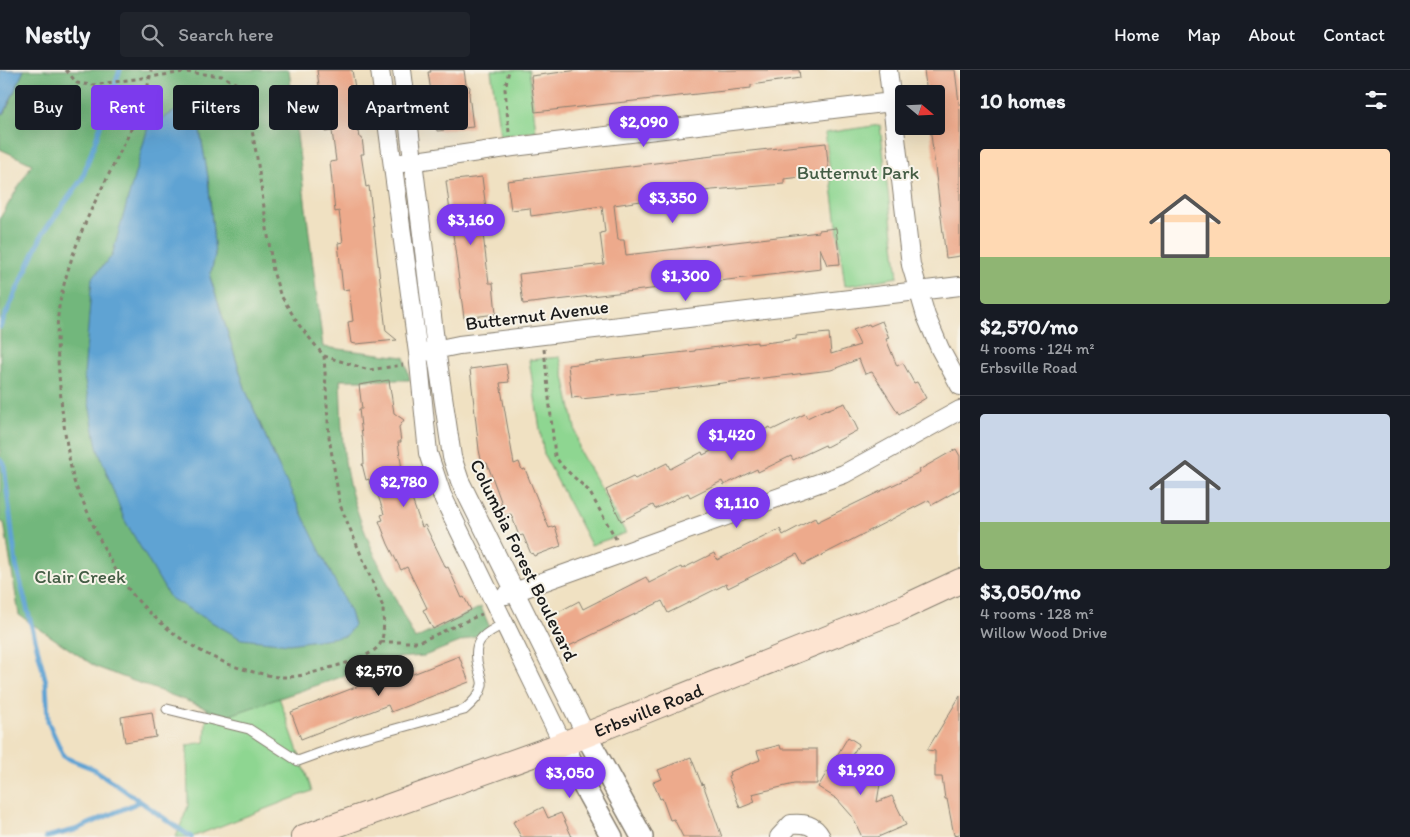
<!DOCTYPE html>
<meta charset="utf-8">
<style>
:root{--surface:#171b24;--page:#20242c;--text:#f1f3f6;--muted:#9ea1a6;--line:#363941;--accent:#7c3aed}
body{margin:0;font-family:Itim,sans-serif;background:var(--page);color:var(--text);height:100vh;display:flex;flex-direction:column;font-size:19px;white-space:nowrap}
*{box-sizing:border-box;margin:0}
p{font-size:16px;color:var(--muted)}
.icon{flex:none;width:28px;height:28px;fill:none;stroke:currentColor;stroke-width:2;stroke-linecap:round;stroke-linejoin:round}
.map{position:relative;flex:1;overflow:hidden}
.drawer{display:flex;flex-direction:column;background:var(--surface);width:450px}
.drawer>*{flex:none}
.guide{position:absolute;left:15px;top:15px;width:475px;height:45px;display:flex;gap:10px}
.needle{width:32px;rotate:109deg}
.tools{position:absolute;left:895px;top:15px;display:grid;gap:10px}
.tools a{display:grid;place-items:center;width:50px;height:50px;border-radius:5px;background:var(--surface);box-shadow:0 5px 20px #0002;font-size:25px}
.price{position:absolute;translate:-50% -42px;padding:0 11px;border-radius:18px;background:var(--accent);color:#fff;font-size:16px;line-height:32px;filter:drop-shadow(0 1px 2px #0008)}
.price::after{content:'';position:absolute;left:50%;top:30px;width:15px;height:11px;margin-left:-8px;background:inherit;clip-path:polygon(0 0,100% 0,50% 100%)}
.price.selected{background:#222;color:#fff}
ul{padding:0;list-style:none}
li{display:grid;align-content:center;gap:10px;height:265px;padding:0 20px}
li+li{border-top:1px solid var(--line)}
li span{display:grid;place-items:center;height:155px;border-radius:5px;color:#555}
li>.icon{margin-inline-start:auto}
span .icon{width:90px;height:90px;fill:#fffc;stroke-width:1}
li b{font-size:21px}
h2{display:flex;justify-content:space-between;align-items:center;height:60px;padding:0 20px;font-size:21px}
.chip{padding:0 18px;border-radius:5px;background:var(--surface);box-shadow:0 5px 20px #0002;font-size:18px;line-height:45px}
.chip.selected{background:var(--accent);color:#fff}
header{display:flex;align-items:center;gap:30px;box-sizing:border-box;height:70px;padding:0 25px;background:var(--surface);border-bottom:1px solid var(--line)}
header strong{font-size:24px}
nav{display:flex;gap:28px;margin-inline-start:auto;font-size:18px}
.search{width:350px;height:45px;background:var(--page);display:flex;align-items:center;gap:12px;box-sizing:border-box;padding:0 18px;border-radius:5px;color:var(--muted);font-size:19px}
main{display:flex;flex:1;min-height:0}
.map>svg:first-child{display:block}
</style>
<header>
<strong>Nestly</strong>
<div class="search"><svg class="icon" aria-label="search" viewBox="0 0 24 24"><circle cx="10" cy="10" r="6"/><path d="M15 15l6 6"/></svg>Search here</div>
<nav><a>Home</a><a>Map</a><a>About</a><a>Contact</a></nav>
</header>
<main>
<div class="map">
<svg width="960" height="767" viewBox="0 0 960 767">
<rect width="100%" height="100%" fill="#f7f3e8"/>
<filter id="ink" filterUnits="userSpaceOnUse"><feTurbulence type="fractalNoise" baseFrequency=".02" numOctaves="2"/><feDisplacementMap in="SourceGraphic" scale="10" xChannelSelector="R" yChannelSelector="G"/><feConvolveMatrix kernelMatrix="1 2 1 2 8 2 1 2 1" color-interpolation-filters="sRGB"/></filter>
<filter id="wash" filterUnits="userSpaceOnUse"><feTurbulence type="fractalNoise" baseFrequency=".0096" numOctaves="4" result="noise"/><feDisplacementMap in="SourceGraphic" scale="20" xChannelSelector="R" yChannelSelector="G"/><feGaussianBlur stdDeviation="1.12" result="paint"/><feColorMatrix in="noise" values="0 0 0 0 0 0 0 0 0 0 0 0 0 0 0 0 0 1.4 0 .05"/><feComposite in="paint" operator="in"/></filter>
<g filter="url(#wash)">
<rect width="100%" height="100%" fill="#f0e1c2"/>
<path fill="#8ed691" stroke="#557956" d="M491,0H529L536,61L500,66Z
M880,55L898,207L845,216L825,63Z
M560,287L580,382L626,463L591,475L544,385L529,290Z
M279,627L312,721L192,767H176L188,736L187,675L205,672L207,638L227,646Z"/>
<path fill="#72b77b" stroke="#476a4c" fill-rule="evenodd" d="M24,0H289L323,277L404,287L410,310H340C342,349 341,391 353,428C368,477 393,523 415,569L481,537L491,560L424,586L397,588L227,646L96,597L19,545L4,453L0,451V148L32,94L0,79V43H5ZM198,49L208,107L215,185L210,207L246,321L277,393L92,208L112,186Z"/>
<path fill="#5fa3d3" stroke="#3e6078" d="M0,0H24L4,44L0,43Z
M177,40L198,49L208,107L215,185L210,207L246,321L277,393L350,542L354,555L346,566L289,574L241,569L170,528L124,449L97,377L84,306L92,208L112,186L148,57Z"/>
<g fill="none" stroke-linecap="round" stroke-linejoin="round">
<path stroke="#5fa3d3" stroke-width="5" d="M0,257L43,163L82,109L120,0
M0,390L4,395L16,495L46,612L48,652L64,687L94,699L191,767
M46,767L75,760L139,732"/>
</g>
<g id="blocks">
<path fill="#edaa8c" d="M317,0H352L356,24H353L357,62H359L360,68H362L364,84H361L366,117L369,116L386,261L397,270L356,274L351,273L348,252L353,251L349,219L343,220L338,173L343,172L339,141L335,142L330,92L336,91L332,61L325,62Z
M430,0H464L466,14L470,17L469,24L473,57L437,61L428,2H431Z
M579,0H799L800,8L751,15V18L535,42L531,6Z
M924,0H955L960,41V186L946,188L930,56H936V24H927Z
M826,73L829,104L784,109V114L712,120L640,129L641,131L614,135L618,170H624L626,185L819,162V160L836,158L840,194L827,195L820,178L821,199L523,234L519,204L604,194L600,163L605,162L602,136L531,146L530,138L511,140L507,111L713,86V85Z
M482,107L486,139L480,140L489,213H493L496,244L464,248L446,111Z
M882,251L889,268L886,269L897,296L903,293L914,313L917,312L926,328L899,344L872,302L865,304L859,289L831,300L656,321L581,329V327L572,328L568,295L695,281V280L757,272V274L796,269V266L829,263L831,284L860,275L853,260L869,254L870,256Z
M506,294L509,312L500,313L514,394L519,392L522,400L525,399L549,458L555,456L561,476L534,486L532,483L531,484L523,465L519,466L511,444L504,446L500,434H502L487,393L482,394L479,380L470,299Z
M389,310L394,343L404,350L399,357L401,372H398L402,400L415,438L422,457L425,455L446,498L448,497L462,528L464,527L471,540L433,559L423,540L427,538L407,497L401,500L388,474L379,451L383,450L381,445L384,444L374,413L370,414L369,409L366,410L362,394H364L363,375L359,339H362L359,315Z
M845,333L858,360L826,377L825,375L793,390L791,386L758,402L757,399L724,415L722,411L690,427L688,423L655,439L653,435L621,451L606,420L633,407L635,409L667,393L670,399L702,382L703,385L736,369L738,373L770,357L772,360L805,344L807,348L826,339V340Z
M956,379L960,386V419L932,435L929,430L803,495L797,484L728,518L726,514L668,543L662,531L567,577L551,546L579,531L583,539L646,507L649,513L681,497L682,499L714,483L717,490L780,459L783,465L815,448L817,452L920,402L919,400Z
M459,586L469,612L391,642L388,635L301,669L291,642L369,612L372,620Z
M960,626V764L954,765L947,729H945L942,707H935V681L927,680Z
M152,642L156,667L125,672L121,647Z
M848,667L859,674L852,685L860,690L849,708H875L880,714L877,732L892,726L906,755L878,767H862L852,746L837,729L818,717Z
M780,675L781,679H817V714H794L752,724L755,732L740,738L728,706L730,705L729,702L760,690L757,681Z
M691,687L702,715L703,714L722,767H683L674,749L670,750L662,728L660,729L653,712L662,709L658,700Z
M543,737L548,748L561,743L572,767H521L513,752Z"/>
</g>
</g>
<g filter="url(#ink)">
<use href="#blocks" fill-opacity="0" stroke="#867e6f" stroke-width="1"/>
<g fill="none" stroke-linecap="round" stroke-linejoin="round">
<defs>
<path id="service" d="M167,639L249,659L298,691L359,669L464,640C472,633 480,626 482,615C483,611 480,605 479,600C471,571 481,566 505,553"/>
<path id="minor" d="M380,0L418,283L428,383L442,425L563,674
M402,0L436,279L452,387L460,411L586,665
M888,0L911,195L926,246L940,279L960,316
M402,93L513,77L892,32
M425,282L459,275L960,216
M506,525L844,404L960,340
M779,767L791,754C804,753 814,754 821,767"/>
<path id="tertiary" d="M586,665L642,767
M563,674L577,704L612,767"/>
<g id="secondary">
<path id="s1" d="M303,767L563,674L900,539L960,511"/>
</g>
</defs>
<use href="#service" stroke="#867e6f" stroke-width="11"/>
<use href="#minor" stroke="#867e6f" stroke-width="20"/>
<use href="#tertiary" stroke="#867e6f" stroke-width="24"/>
<use href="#secondary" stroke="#867e6f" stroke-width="26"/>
<path stroke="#867e6f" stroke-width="3" stroke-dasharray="4 4" stroke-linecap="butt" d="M66,0L77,13L92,15L185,2L222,6L237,14L246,27L257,88L273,201L280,224L299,255L324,286L329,367L340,435L383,537C383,547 385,562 381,572C377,584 348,593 336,596C318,601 299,608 280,607C273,607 265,604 258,603C213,593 174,568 142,535C116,508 100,471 85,436C81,427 76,418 73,408C66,374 61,338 59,303C57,282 56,258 59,237C67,194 84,152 104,114C119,83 147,34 151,0
M509,62L505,19L509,0
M544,279L555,386L562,396L589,421L616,469
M324,286L369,300L403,295
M381,572H419L482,544
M954,767L960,766"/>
<use href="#service" stroke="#fff" stroke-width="9"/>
<use href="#minor" stroke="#fff" stroke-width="18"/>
<use href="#tertiary" stroke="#fff" stroke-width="21"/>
<use href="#secondary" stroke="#fde4d1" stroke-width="24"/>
</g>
</g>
<g text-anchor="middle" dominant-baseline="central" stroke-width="4" stroke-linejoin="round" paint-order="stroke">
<g font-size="19" fill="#445d45" stroke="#f7f3e8">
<text x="858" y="102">Butternut Park</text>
<text x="80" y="506">Clair Creek</text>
</g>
<g font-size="19" fill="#1c1c1c" stroke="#f7f3e8">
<text transform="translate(537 245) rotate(-7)">Butternut Avenue</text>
<text transform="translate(524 490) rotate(64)">Columbia Forest Boulevard</text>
<text stroke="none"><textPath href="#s1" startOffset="368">Erbsville Road</textPath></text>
</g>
</g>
</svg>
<div class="tools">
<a><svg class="needle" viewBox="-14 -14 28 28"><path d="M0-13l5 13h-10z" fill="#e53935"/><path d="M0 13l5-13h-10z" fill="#9ea1a6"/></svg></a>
</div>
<b class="price" style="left:644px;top:78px">$2,090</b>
<b class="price" style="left:673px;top:154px">$3,350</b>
<b class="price" style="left:471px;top:176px">$3,160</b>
<b class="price" style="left:686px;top:232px">$1,300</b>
<b class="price" style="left:732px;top:391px">$1,420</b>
<b class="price" style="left:404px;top:438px">$2,780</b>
<b class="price" style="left:737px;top:459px">$1,110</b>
<b class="price selected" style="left:379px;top:627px">$2,570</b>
<b class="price" style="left:861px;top:726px">$1,920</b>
<b class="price" style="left:570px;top:729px">$3,050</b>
<div class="guide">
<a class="chip">Buy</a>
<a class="chip selected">Rent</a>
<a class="chip">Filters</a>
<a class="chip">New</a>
<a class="chip">Apartment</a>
</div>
</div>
<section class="drawer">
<h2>10 homes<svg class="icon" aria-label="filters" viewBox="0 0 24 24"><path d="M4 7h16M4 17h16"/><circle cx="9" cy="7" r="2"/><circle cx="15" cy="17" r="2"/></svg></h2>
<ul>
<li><span style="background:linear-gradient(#ffd9b3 70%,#8fb573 0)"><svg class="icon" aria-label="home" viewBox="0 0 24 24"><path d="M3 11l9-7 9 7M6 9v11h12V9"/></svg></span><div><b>$2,570/mo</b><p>4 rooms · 124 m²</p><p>Erbsville Road</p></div></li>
<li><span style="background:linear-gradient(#c9d6e8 70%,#8fb573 0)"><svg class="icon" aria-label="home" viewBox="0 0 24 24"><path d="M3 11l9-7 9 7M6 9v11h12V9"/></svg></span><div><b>$3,050/mo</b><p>4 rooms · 128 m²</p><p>Willow Wood Drive</p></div></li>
</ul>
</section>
</main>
